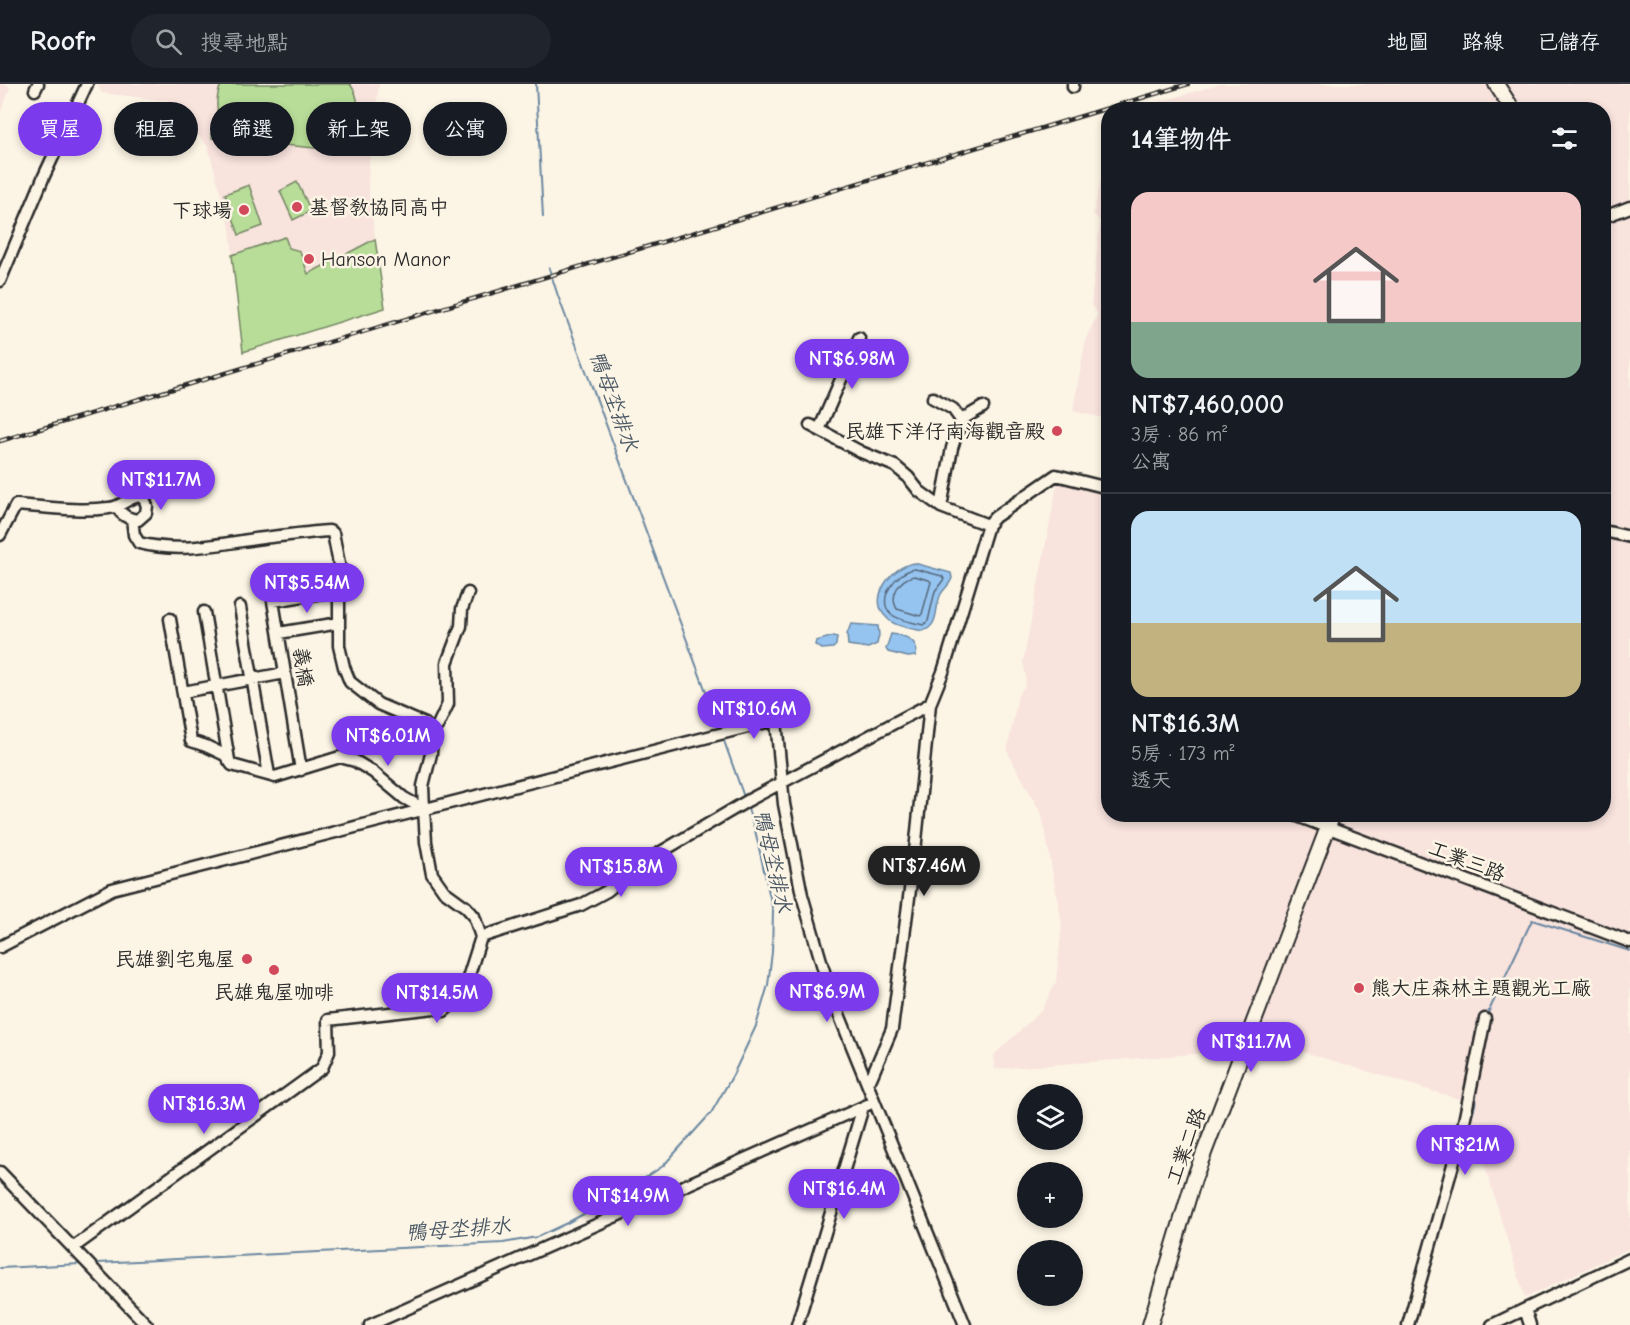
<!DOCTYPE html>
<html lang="zh-TW">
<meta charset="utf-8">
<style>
:root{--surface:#171b24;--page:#20242c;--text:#f1f3f6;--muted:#9ea1a6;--line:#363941;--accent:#7c3aed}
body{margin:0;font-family:"Comic Neue","LXGW WenKai TC",sans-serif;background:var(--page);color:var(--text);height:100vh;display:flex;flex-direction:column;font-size:22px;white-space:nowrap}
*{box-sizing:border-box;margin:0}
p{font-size:20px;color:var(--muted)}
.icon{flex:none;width:33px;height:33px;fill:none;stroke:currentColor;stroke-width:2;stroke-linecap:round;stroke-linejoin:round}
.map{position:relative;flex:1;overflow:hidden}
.sheet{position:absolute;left:1101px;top:18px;width:510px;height:720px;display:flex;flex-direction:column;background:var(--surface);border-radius:24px;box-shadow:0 3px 9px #0003}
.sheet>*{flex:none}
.banner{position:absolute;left:18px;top:18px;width:570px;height:54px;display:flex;gap:12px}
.controls{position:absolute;left:1017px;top:1000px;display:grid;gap:12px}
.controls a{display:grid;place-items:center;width:66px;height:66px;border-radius:50%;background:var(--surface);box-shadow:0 3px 9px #0003;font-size:30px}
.price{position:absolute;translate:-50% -51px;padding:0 14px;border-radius:21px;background:var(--accent);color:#fff;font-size:20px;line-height:39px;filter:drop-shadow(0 2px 3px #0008)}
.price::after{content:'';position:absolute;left:50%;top:36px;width:18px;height:14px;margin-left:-9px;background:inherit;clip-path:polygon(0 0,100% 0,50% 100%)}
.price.current{background:#222;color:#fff}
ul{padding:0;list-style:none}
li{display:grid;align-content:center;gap:12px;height:318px;padding:0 30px}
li+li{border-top:2px solid var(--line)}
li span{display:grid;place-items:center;height:186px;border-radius:18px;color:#555}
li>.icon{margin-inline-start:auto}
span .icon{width:108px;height:108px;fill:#fffc;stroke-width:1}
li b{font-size:26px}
h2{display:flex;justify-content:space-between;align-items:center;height:72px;padding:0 30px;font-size:26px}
.pill{padding:0 21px;border-radius:27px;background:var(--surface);box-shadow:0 3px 9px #0003;font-size:21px;line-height:54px}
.pill.current{background:var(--accent);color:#fff}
header{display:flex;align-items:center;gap:36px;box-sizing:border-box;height:84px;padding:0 30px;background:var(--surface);border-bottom:2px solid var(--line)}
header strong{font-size:28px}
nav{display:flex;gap:33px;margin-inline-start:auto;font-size:21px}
.search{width:420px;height:54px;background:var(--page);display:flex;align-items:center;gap:15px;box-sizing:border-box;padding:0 21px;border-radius:33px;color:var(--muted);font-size:22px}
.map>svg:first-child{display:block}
</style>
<header>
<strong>Roofr</strong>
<div class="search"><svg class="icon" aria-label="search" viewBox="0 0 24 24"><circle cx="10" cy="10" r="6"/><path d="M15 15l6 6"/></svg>搜尋地點</div>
<nav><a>地圖</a><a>路線</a><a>已儲存</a></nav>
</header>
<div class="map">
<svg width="1630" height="1241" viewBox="0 0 1630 1241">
<rect width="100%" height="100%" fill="#fcf5e5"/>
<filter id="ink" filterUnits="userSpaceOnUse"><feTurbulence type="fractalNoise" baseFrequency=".0167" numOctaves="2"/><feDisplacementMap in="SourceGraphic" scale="12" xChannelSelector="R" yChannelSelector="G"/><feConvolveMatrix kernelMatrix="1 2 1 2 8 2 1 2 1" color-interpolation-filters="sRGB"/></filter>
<g filter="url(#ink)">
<path fill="#f8e3dd" d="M0,0H6L10,4L0,30Z
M97,0H379L370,62L368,102L385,224L243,268L230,144L208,63L170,17L102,9Z
M1220,0H1630V1164L1525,1214L1465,1017L1294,965L1293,960L1234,967L995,985L994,971L1042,926L1056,898L1062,840L1042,731L1007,667L1018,611L1025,602L1026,593L1023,578L1060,386L1108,397V730H1604V26L1136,25Z
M1108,69V335L1073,327L1086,254L1098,230L1091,221L1100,138L1093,129Z"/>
<path fill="#b8dd98" stroke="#728462" stroke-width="1.5" d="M221,0H350C363,17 359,43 344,57H347L346,67L212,54V45L227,46C215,33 215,16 221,0Z
M297,98L311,127L293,136L280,107Z
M249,101L263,142L239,151L225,110Z
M285,153L289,164L300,167L308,190L375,155L385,224L243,268L232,171Z"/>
<path fill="#96c4f0" stroke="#6b87a1" stroke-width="1.5" d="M914,479L951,489L952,494C950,501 944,504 941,510C934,523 940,543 922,547C911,544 895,543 887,534C866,515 892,482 914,479Z
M851,540L878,542L879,551L877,560L868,564L848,561L847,550Z
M891,550C904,551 920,556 916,572L908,573L888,568L886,565Z
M834,552L837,553L836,561L833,564L822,565L815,561L816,557Z"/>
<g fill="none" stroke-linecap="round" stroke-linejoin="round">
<path stroke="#56687a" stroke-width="1.5" d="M915,485L942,492L944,495L935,507L928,537L923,541C913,538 899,537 891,530C875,515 897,487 915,485Z
M914,492L929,496L931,498L922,530L920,532L897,525C889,512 899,495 914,492Z"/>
<path stroke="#6b87a1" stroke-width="2" d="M536,0L543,133
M549,184L558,212L720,645
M723,654L744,713
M1486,933L1532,836L1630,867
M1466,1051L1475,1021L1478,992
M97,1179L503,1159L537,1153L567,1139L624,1108L663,1082L711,1029L733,991L756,942L768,901L772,868L773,827L755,746L747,722
M0,1184L81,1180
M1415,1241L1419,1221"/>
<defs>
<path id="minor" d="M1073,0V3
M35,6L38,0
M1604,133L1630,123
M0,197L44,92L87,0
M933,314L953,325L961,336
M983,323L961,336L952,364L941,423L988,441
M810,341L861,368L895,382L908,393L919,407L941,423
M819,346L859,254
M132,435L134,451L139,459C178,469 215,461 255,455C279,452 304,449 329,447L333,449L339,480V562L344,583L350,598L378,620L425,640L432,648
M1604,447L1630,453
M0,451L16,421C46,423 79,428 109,424C123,423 127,412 143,412L147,422L146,429L138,436C129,435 121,431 117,423
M240,523L269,691
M204,528L229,676
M279,549L339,539
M183,608L285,589
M774,616L784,720L802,811L830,908L965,1241
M301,686L273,517L340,506
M424,725L423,702L431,670L432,648L438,641L448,620L447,579L461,542L462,525L468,509
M1292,730L1630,858
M481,853L581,821L607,807L639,781L749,716L930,620L943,588L988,441L995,433L1056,391L1108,404
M0,863L112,805L775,636
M871,994L892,945L915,767L930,620
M0,1088L147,1241
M74,1163L322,984L329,968L328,936L434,924L444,927L456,916L467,897L481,853L474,832L466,823L444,807L432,790L426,758L424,725L404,714L373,688L355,677L340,673L275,693L232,681L225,671L206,662L191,657L170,535
M1525,1225L1530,1241
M370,1241L874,1018
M797,1241L863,1023
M1408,1241L1461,1052L1485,935
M1492,1241L1630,1175"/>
<path id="major" d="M1496,0L1513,26
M1150,1241L1194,1095L1333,730"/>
</defs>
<use href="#minor" stroke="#2b2b2b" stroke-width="15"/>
<use href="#major" stroke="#2b2b2b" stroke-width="18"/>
<use href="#minor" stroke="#fcf5e5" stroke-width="10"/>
<use href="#major" stroke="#fcf5e5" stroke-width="14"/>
<defs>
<path id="rail" d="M0,357L1188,0"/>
</defs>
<use href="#rail" stroke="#2b2b2b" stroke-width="4.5"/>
<use href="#rail" stroke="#fcf5e5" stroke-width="2" stroke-dasharray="7" stroke-linecap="butt"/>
</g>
</g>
<g fill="#d1495b" stroke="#fcf5e5" stroke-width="2">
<circle cx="297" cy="123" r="6"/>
<circle cx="244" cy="126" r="6"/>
<circle cx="309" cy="175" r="6"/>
<circle cx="1057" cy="347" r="6"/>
<circle cx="247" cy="875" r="6"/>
<circle cx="274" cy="886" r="6"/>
<circle cx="1359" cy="904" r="6"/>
</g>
<g text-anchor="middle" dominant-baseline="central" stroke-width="5" stroke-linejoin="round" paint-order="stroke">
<g font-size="20" fill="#2b2b2b" stroke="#fcf5e5" text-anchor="start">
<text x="309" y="123">基督教協同高中</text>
<text x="232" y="126" text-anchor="end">下球場</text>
<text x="321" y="175">Hanson Manor</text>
<text x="1045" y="347" text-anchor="end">民雄下洋仔南海觀音殿</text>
<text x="235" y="875" text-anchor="end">民雄劉宅鬼屋</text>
<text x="1371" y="904">熊大庄森林主題觀光工廠</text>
<text x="274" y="908" text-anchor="middle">民雄鬼屋咖啡</text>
</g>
<g font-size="20" fill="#2b2b2b" stroke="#fcf5e5">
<text transform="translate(303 583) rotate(81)">義橋</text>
<text transform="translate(1467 777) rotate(21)">工業三路</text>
<text transform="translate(1186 1062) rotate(-70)">工業二路</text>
</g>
<g font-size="21" font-style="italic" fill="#4b5966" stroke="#fcf5e5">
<text transform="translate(614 317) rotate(70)">鴨母坔排水</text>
<text transform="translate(773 777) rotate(77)">鴨母坔排水</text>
<text transform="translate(458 1145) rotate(-4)">鴨母坔排水</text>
</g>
</g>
</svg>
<div class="controls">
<a><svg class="icon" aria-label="layers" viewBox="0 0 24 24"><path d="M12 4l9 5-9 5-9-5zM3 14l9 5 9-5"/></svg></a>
<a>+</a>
<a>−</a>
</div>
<b class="price" style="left:852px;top:306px">NT$6.98M</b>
<b class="price" style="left:161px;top:427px">NT$11.7M</b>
<b class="price" style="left:307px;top:530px">NT$5.54M</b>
<b class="price" style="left:754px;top:656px">NT$10.6M</b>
<b class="price" style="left:388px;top:683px">NT$6.01M</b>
<b class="price current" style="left:924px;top:813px">NT$7.46M</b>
<b class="price" style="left:621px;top:814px">NT$15.8M</b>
<b class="price" style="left:827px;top:939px">NT$6.9M</b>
<b class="price" style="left:437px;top:940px">NT$14.5M</b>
<b class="price" style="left:1251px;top:989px">NT$11.7M</b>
<b class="price" style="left:204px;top:1051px">NT$16.3M</b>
<b class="price" style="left:1465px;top:1092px">NT$21M</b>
<b class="price" style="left:844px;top:1136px">NT$16.4M</b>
<b class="price" style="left:628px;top:1143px">NT$14.9M</b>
<div class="banner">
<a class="pill current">買屋</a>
<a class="pill">租屋</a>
<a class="pill">篩選</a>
<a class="pill">新上架</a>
<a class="pill">公寓</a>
</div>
<section class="sheet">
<h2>14筆物件<svg class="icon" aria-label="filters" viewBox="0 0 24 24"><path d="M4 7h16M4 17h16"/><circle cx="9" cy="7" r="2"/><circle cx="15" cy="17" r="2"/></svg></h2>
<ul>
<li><span style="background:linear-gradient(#f6c9c9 70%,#7fa58c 0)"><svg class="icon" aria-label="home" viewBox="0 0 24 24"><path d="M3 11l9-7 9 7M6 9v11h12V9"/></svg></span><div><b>NT$7,460,000</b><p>3房 · 86 m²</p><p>公寓</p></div></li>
<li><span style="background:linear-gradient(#bfe0f5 60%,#c2b280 0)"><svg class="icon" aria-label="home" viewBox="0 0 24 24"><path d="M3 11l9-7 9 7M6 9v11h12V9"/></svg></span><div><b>NT$16.3M</b><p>5房 · 173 m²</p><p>透天</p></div></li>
</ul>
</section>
</div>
